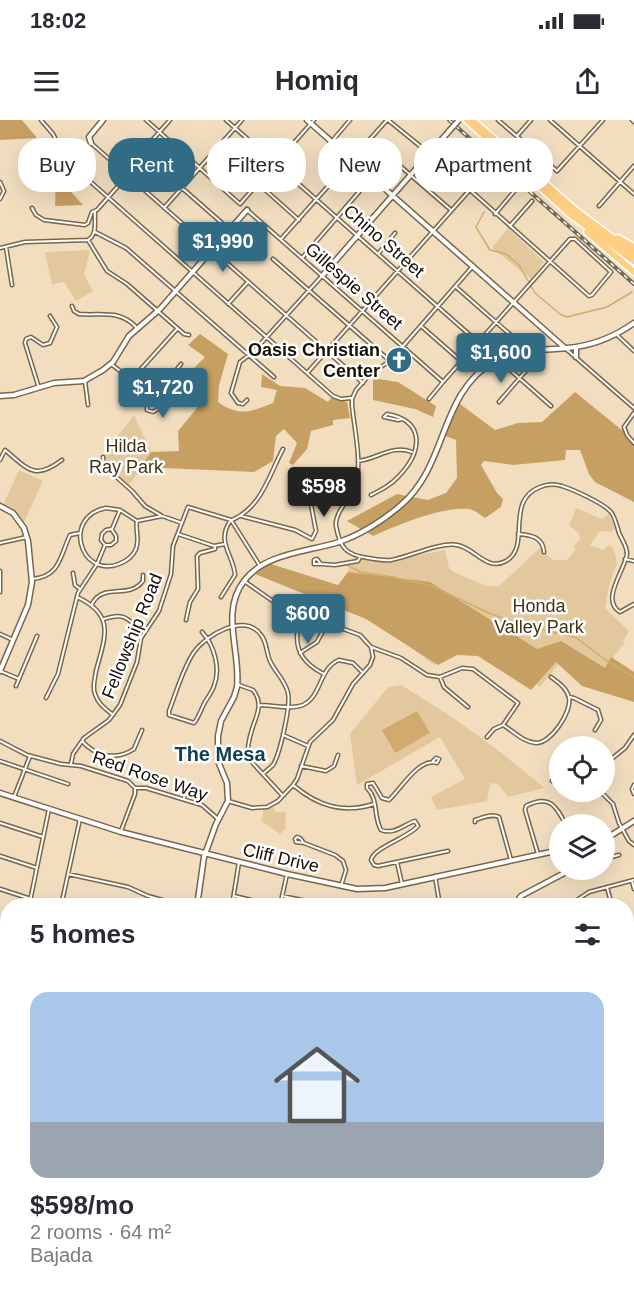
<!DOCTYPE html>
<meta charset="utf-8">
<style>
:root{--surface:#fff;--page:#f2f2f3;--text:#2b2b33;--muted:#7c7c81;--line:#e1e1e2;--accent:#316b84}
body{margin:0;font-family:Helvetica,sans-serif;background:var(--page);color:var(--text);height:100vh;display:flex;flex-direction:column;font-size:22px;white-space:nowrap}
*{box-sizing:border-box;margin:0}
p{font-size:20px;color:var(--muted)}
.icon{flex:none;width:33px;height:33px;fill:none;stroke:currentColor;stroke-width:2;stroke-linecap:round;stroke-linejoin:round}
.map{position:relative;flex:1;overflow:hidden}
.details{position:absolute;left:0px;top:778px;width:634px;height:404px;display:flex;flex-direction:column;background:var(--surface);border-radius:24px 24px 0 0;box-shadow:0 6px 24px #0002}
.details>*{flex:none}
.banner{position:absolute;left:18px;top:18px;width:598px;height:54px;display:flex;gap:12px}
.tools{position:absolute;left:549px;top:616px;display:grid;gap:12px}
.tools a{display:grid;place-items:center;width:66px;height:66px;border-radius:50%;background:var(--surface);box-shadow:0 6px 24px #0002;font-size:30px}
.price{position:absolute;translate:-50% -51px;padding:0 14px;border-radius:6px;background:var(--accent);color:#fff;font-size:20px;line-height:39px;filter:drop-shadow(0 2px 3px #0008)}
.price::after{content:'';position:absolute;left:50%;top:36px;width:18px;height:14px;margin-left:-9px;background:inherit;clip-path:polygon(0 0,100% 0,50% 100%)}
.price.on{background:#222;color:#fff}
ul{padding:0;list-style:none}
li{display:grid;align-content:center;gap:12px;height:318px;padding:0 30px}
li+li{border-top:2px solid var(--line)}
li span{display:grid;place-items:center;height:186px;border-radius:18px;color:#555}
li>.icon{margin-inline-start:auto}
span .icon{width:108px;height:108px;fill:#fffc;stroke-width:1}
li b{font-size:26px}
h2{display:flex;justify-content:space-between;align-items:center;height:72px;padding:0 30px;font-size:26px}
.chip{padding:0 21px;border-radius:24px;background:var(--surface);box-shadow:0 6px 24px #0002;font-size:21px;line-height:54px}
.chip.on{background:var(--accent);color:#fff}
.status{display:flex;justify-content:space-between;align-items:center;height:42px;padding:0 30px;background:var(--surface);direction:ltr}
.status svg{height:16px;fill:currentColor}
header{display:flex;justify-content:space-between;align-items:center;height:78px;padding:0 30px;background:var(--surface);font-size:27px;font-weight:700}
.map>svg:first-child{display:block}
</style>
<div class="status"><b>18:02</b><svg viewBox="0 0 49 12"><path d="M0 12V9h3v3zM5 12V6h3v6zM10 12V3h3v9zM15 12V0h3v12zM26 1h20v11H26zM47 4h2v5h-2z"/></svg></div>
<header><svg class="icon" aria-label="menu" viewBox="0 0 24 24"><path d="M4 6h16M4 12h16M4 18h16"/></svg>Homiq<svg class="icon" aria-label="share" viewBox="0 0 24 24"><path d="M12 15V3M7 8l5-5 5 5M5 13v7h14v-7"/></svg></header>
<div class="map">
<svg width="634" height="1181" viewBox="0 0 634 1181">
<rect width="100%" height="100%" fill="#f2debf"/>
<path fill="#e3c89e" d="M508,108L544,142L531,159L492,128Z
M90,130L84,155L93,171L76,181L64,162L52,164L45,132Z
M134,295L151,332L128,367L102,341L112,323Z
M19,350L43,361L24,402L15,392L3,385Z
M576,388L602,399L609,394L615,408L611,412L600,411L590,425L603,430L609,425L614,429L617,444L610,462L605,488L629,511L623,521L625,523L609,542L634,557L561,541L540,567L462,515L434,545L337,472L355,437L384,442L445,430L449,448L452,451L486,466H499L540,428L553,440H567L576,429L573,426L580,420L579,413L569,406Z
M401,565C453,596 498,628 544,668L508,677L498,664L490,663L487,681L437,690L431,677L465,659L440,617L357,665L350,614L388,567Z
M274,687L275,692H286L285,709L280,714L260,700L263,698V689Z"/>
<path fill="#c5a062" d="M0,0H22L37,18L0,20Z
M56,55L83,85L55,86Z
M200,214L228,234L219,265L218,282C239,297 250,292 273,283L277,270L261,267L262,254L280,266L305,268L328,282L331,278L347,282L350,298L333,300V305L311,311L307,329L293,345L289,343L297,323L284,309L276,316L273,341L254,352L141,347L151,332L179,331L178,311L197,288L206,254L194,248L205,237L188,225Z
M373,258L398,262L436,286L433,297L415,289L373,280Z
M575,272L634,320V382L595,362L589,354L580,330H566L565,340L513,345L484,341L481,345L497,373L503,379L501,387L485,398C480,395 475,390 469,389C443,386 397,405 373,416L347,401L397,374L428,380L446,373L457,358L456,320L443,315L456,281L495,310L518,303L542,302Z
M271,444L338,465L348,452L430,462L537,529L561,521L605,548L611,537L634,552V582L582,566L556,542L531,570L478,536L457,535L438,545L366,499L255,454Z"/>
<path fill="#d1ab6d" d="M417,591L430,613L395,633L382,610Z
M0,948L8,949V1174H627V963L634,961V1181H0Z"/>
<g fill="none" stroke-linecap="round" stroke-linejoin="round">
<path stroke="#d1ab6d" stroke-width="1.5" d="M484,92L476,107L490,130L506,134L519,145L535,173L560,194L567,197L607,187L632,172
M347,445L360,452L392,457L432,466L491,494L523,505L577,518L604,539L634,557"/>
<defs>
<path id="street" d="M41,0L53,14L67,41L333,276L341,279L351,278
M146,0L240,84L314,0
M226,0L496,238
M388,0L420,26
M498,0L557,51L603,0
M550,0L634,74
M632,0L634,2
M517,16L531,0
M333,20L350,0
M370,20L451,90
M91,23L363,263
M218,28L299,100
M142,33L230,110
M124,52L170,0
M0,62L4,71L0,79
M599,86L634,46
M32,88L36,95L44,100L85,105L88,103L92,92L97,90L127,56
M164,88L242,0
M247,90L443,262
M495,94L517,68
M510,106L532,81
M95,112L126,128L274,257
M281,119L387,0
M88,120L107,151L127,164L184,214L189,215
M6,127L12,165
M0,128L25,122L88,120C98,114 94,101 95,91
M378,134L395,113
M302,138L371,58
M273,139L390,241
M473,146L390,241L370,254L356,270L352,279V285C354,308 363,345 355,366C350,378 334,394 336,406C340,428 346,435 368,438C375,439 383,441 391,440C409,437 439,422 457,425C475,428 487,452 506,441C532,426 504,381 540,367C547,364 555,364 562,366C574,370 603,383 611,392C615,397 617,406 619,413C622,420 627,426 627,434C625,450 600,480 620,492L634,484
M456,167L522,225L524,230
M228,184L248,162
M72,186L74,191L79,194C101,196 120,189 137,208
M421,206L461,241
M617,215L634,231
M566,229L634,288
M501,242L551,286
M111,244L128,257L144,281L149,283L152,281L181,244
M308,252L491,46
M131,260L177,209
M85,261L88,285
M39,268L25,223L26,219L31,217L43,225L50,223L57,207L50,196
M429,279L443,262L570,119H575L611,152L592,175L589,176L443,46
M247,280L243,284L238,283L231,273L240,242L253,232L322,156
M499,282L536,239L537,229
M147,283V290L153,292L167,283L180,282L186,276
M634,293L624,307L627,315L634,323
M103,337L104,346L132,371L145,386L162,396L182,403
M0,340L5,330C28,349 34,361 62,340
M358,341C378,339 392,324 412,332
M309,374L316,411L312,419
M371,375C381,370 391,365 399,356C422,332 426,301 387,294L384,297L398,300L402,299
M312,382L330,379
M106,388L120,390L137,401C135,410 140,419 136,429C133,436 127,441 119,444C80,459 62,396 106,388Z
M241,396L295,410L312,419
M232,400C262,387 269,355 283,329
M137,401L162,396
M178,414L214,426L225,424
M518,414C531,415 543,417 544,432
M0,423L27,417
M105,425H111L116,421V416L112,410
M625,439L634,441
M321,444H314V440L317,439L321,444L335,445L358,441L360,437
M0,451V472
M73,453L75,465L80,469
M32,459C60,457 60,436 70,415L80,413
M244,461L280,486L360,515L371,527L401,538L427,555L440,557L462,548L473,549L518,583L503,605
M77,477C116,495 105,517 96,551C95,559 92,567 95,574C98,584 106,589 113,595
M221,477L235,455C234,436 215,421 231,400
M92,484C103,462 129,480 143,461V455
M302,493C292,521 296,540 324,554
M104,499C127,491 127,501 145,512
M186,500L190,482L198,469L197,436L200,433L215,429V426
M202,512C214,525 221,548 214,566C212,572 208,577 205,582C201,589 199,597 194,603L169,595V591C176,573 183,548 194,532C206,515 245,492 261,515C267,522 266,532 270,541C275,552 285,560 288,573C291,585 280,634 273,645C270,648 266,651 263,654
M0,514L13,520
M300,533L317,522L328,502
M0,551L19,559
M440,557L444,567L468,587
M239,565L253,570C265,585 255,597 251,613C248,622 248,630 247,638
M16,566L37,516
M569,577L574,578L598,590L601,600L595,610
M46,578L58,554L78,473L97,444L105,425L101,420L102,414L106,410L112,409L120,390
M259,585C272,585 291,590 303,585C322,576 319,548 339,540L353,543L363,553
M283,615L308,626
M487,617L494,609L503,605C513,611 523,622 536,623C551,623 572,592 569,578C567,568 559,563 551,557
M0,621L27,635L61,644L81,646L128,661L135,668
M82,621C95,636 116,641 134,629L142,610
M218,637L249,639L283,676
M0,641L68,664
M433,641L436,638L439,639L437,643C419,637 401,669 389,680L382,678L373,663L367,664V668C379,680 373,696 381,710C394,715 403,705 415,701L418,706C408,718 374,727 371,740L374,745L378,746L448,731
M71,644L73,634L84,618L109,600L120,585L137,542L141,518L159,491L171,454L173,426L188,387L231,400L260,446
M604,645L625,628L634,615
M301,646L326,651L334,646L338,635
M552,661L560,659
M183,662L185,672L184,679
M293,665C318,686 343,694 374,684
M634,665L632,669L634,674
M135,668H146L202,685L218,699
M601,672L613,684L619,703L629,721L634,725
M14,677L30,636
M228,681L252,688L267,687L278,681L293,665L297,659L310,622L333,600L353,564L370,545L373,537L371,527
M475,702V700C482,698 492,693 499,697L511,740
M0,703L43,717
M121,711L135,674V668
M297,717L300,718L304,723L296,722L295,719Z
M304,723L335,735L343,741L346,750L341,766
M538,734L525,690L526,686C550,674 556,686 566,705
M0,736L37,748
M604,739L619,735
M397,742L402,764
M68,754L128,767L148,776L183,786
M435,756L440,786
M632,761L634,769
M607,767L612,786
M0,769L31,779
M234,776L251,780
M282,776L331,786
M577,780L581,786
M63,781L89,786
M29,786L49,689
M61,786L80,699
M232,786L239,742
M280,786L287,754
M568,786L589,772L634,760
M0,803L8,805
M627,820L634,821
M627,841L634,868
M627,864L634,863
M0,910L8,911"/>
<path id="secondary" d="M307,0L565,228
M91,23L89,17L103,0
M322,156L450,10
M576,227V237
M0,276L14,275L54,263L84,261L103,250L113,242L129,216L160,189L247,90
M0,386L13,393L24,408L28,421L32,462L28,485L0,551
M0,673L121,712L287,754L357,769L385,768L560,730
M604,720L634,701
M197,786L204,737L216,704L228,681L227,663L218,641V616L221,601L234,577L237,567C241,532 220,492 244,461C265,433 307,432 339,422C360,415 384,400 401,385C449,344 438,273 496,240C519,227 542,231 567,228C592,226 614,217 634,203
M514,786L521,776L570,750
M627,931L634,929"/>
<path id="highway" d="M467,0L570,94L634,141
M473,1L575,90L634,134
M587,112L634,152
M618,118L634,127"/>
</defs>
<use href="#street" stroke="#78664a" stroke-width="5"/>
<use href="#secondary" stroke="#78664a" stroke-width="7"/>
<use href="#highway" stroke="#fff" stroke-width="9"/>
<use href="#street" stroke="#fff" stroke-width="2"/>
<use href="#secondary" stroke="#fff" stroke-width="4"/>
<use href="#highway" stroke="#fecf83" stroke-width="6"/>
<defs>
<path id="rail" d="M449,0L634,164"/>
</defs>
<use href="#rail" stroke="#756956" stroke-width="4"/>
<use href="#rail" stroke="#fff" stroke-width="1.5" stroke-dasharray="4.5" stroke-linecap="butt"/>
<defs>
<path id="secondary-bridge" d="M450,10L459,0"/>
</defs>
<use href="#secondary-bridge" stroke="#78664a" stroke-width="7" stroke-linecap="butt"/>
<use href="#secondary-bridge" stroke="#fff" stroke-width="4"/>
</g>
<defs>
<symbol id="church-disc" viewBox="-11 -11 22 22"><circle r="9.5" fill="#316b84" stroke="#fff"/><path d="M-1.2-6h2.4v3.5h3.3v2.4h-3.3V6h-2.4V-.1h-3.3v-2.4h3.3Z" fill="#fff"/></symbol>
</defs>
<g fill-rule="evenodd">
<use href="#church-disc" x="384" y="225" width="30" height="30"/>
</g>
<g text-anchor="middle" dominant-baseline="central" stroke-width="5" stroke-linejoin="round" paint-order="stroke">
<g font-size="18" fill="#150e04" stroke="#fff">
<text transform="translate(384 121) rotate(41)">Chino Street</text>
<text transform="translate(354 166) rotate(41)">Gillespie Street</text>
<text transform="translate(132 516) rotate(-68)">Fellowship Road</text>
<text transform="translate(150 656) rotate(19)">Red Rose Way</text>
<text transform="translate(281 738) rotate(13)">Cliff Drive</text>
</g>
<g font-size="18" font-weight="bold" fill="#150e04" stroke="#fff" text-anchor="end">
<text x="380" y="230">Oasis Christian<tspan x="380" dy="21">Center</tspan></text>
</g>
<g font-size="18" fill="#423216" stroke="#fff">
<text x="126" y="326">Hilda<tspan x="126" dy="21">Ray Park</tspan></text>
<text x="539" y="486">Honda<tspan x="539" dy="21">Valley Park</tspan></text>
</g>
<g font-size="20" font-weight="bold" fill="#0e3f52" stroke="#fff">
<text x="220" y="634">The Mesa</text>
</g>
</g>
</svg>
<div class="tools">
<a><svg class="icon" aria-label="locate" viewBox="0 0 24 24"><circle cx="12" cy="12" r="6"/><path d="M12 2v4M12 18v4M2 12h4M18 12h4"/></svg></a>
<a><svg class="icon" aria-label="layers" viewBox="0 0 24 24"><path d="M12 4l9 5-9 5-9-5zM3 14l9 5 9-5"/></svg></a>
</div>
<b class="price" style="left:223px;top:153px">$1,990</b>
<b class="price" style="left:501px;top:264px">$1,600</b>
<b class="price" style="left:163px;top:299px">$1,720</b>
<b class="price on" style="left:324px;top:398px">$598</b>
<b class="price" style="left:308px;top:525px">$600</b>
<div class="banner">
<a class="chip">Buy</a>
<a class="chip on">Rent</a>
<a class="chip">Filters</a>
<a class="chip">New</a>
<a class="chip">Apartment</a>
</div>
<section class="details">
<h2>5 homes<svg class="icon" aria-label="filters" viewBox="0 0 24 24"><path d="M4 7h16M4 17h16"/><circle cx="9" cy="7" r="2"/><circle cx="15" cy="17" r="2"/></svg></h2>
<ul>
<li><span style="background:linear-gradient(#a9c7e8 70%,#9aa5b1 0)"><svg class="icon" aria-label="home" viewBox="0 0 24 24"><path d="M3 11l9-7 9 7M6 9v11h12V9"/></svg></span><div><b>$598/mo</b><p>2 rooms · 64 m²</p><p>Bajada</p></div></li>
</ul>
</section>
</div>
